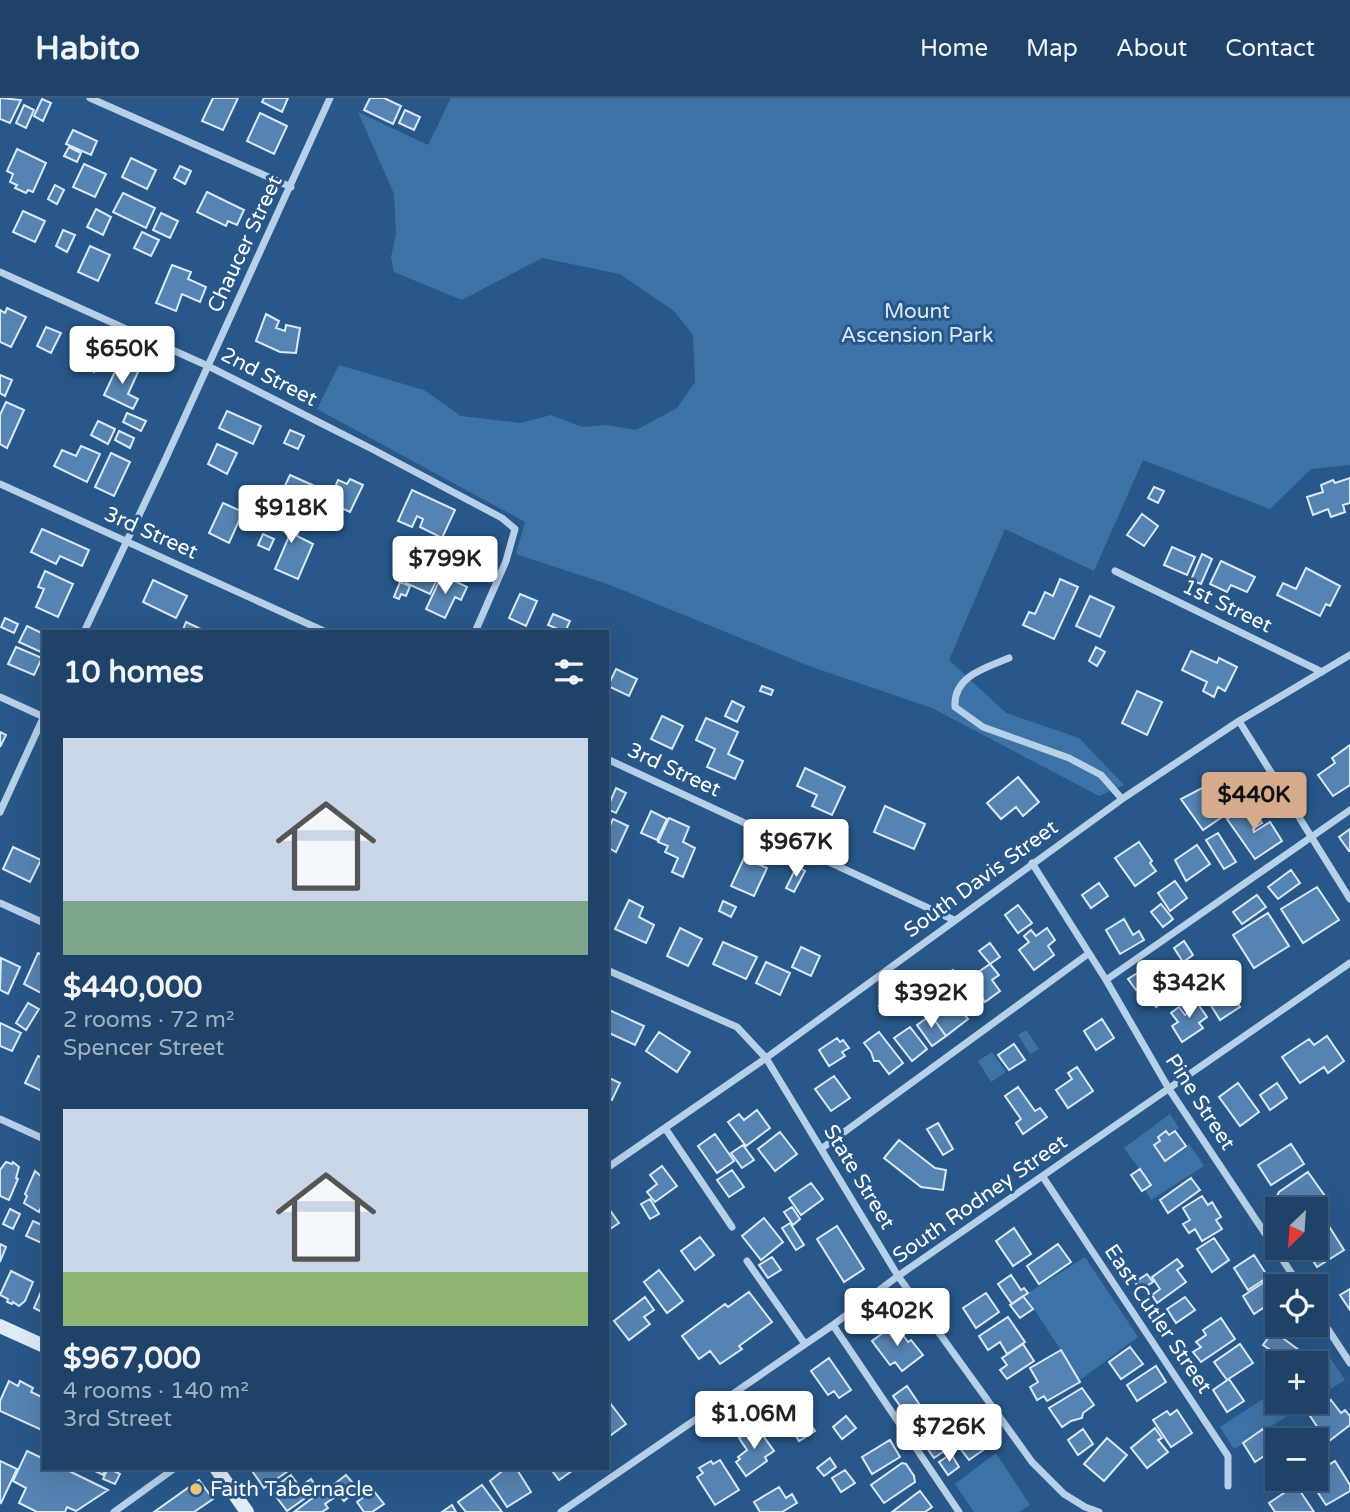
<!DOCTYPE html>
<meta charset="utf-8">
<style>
:root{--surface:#1e4268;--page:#2b4d71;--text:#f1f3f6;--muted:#a1b0c0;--line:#3c5b7c;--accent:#d6ab8b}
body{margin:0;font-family:"Varela Round",sans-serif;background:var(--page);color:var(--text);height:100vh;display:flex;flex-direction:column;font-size:26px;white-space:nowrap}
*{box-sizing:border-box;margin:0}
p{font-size:23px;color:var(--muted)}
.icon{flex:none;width:38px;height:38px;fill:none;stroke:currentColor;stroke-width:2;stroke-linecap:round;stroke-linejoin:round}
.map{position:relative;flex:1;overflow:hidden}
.side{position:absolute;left:42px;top:532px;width:567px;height:840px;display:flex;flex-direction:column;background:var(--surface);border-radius:0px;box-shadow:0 7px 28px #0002,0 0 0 2px var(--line)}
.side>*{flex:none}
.needle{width:46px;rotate:205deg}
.tools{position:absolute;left:1265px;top:1099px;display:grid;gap:14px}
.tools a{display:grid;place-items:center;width:63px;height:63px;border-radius:0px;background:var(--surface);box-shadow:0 7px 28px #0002,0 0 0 2px var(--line);font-size:35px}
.price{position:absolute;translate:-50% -60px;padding:0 16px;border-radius:7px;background:#fff;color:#222;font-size:23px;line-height:46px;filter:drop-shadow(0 2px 4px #0008)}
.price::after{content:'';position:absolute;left:50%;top:42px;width:21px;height:16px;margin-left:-10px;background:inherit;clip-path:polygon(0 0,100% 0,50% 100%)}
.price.selected{background:var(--accent);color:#111}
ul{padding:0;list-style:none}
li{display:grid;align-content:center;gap:14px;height:371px;padding:0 21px}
li span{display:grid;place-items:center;height:217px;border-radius:0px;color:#555}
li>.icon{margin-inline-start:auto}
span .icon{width:126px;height:126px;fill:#fffc;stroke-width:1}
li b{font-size:30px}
h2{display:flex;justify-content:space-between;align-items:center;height:84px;padding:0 21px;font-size:30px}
header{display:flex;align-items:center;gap:42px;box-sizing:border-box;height:98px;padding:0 35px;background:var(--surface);border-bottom:2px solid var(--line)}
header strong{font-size:33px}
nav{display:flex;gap:38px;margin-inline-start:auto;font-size:24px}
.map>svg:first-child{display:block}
</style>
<header>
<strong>Habito</strong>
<nav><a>Home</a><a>Map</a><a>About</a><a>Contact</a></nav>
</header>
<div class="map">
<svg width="1350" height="1414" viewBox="0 0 1350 1414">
<rect width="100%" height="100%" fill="#28588a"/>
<path fill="#3d72a6" d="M451,0H1350V367L1311,371L1270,411L1143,362L1094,473L1005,431L949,562L1006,615L1079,640L1124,687L1099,698L932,610L812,569L610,487L516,456L525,424L317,311L339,267L424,292L461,318L521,325L551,317L582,329L606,327L636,332L677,310L695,284L693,237L674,213L620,176L542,160L462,202L394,174L391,159L396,136L394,96L358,14L428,47Z
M1026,932L1039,951L1030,956L1018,937Z
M992,954L1006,974L991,984L978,963Z
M1170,1016L1179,1030L1169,1037L1166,1034L1158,1039L1160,1043L1154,1048L1165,1063L1189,1046L1204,1068L1151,1102L1145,1091L1151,1087L1124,1050Z
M1085,1159L1138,1239L1080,1282L1025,1197Z
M1329,1258L1345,1282L1316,1300V1267Z
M1277,1292L1278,1304H1310L1234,1351L1220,1329Z
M996,1355L1030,1407L1019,1414H974L955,1386Z"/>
<path fill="#5583b2" stroke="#dae9f7" stroke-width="2" d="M0,0L21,2L10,25L0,21Z
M213,0H238L223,32L202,23Z
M264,0H288L282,14L262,4Z
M370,0H384L401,8L393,26L364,12Z
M42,1L51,5L43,23L34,18Z
M24,7L34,12L26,30L16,25Z
M405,12L420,19L414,32L399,25Z
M260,15L287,28L274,56L247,43Z
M73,32L97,43L91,57L66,46Z
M69,49L81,55L77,64L64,58Z
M17,51L46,65L33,94L28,92L26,95L15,90L17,87L10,84L13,76L7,73Z
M131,60L156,72L147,91L122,79Z
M84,66L106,76L95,99L73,89Z
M180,68L191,73L185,86L174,80Z
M55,87L64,92L57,106L48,101Z
M207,94L244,112L237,127L228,123L226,128L197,114Z
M123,95L155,110L146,130L113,114Z
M96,111L111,119L103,137L87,129Z
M23,113L45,123L35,144L13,134Z
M161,115L178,123L170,140L153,132Z
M63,132L75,137L67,154L56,148Z
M142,134L159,142L151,158L134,150Z
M90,148L110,157L98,183L78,174Z
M172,167L191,174L188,181L206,189L200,204L182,196L176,213L156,205Z
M7,210L26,219L11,249L0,244V212L5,215Z
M266,216L279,223L276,230L285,233L286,227L300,230L296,255L280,254L256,243Z
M46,229L61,235L51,255L37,248Z
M83,246L103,255L94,274L74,265Z
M119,265L138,274L128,296L138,301L133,311L104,297Z
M0,277L12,282L5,298L0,295Z
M6,304L24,312L7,350L0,346V317Z
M227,313L261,328L253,346L219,330Z
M127,315L146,323L141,333L123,324Z
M98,323L115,331L108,346L91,337Z
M290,332L304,338L298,351L284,345Z
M119,333L134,340L130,350L115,342Z
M217,346L237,355L227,376L208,366Z
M81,348L100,356L87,384L54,368L62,352L76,358Z
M111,355L130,364L114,398L95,389Z
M290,377L317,389L307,409L281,396Z
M1350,380V405L1343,407L1345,414L1331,419L1328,411L1313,417L1307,399L1323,394L1321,387L1333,382L1335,385Z
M350,381L363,387L350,414L337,408L342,398L333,394L338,382L347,386Z
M1154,389L1164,393L1158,405L1148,400Z
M412,392L455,412L442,440L420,429L423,421L417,418L412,429L398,423Z
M223,405L243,414L229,445L209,435Z
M274,411L303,423L297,438L313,446L298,481L275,471L290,436L268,426Z
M1142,416L1158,428L1144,448L1127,437Z
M42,431L89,452L82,468L60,458L56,466L31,454Z
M263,436L274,441L269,452L258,447Z
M1172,449L1195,459L1187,477L1164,467Z
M1202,456L1212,461L1201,486L1191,482Z
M447,462L462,468L458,477L443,471Z
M1221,463L1255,479L1247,494L1231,487L1227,494L1210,486Z
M414,468L425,473L426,469L440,475L430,496L406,485Z
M1306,470L1340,488L1330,508L1326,506L1320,518L1277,497L1283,485L1296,491Z
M45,473L73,486L58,519L36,509L44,491L38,489Z
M442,477L467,489L461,502L455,499L445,520L426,511Z
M1060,481L1078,489L1054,541L1023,527L1029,514L1035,516L1045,494L1053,498Z
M153,482L187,498L176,520L143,504Z
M400,484L410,488L406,498L401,496L399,501L394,499Z
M520,496L537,503L526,528L509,520Z
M1090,498L1114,509L1100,539L1076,528Z
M553,516L570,523L565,534L548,527Z
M5,520L18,526L14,535L1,529Z
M186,524L203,532L202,534H182Z
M27,528L44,536L43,555L19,544Z
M16,549L42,560L34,577L8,566Z
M1096,549L1105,554L1097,568L1089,563Z
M1191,553L1217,565L1219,560L1237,569L1225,593L1218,589L1214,599L1203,593L1207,584L1182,572Z
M616,571L637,581L629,598L608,588Z
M762,588L773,592L771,597L760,593Z
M1137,593L1162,604L1147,637L1122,625Z
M732,603L744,609L737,624L725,618Z
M662,618L683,628L672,651L651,641Z
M706,620L738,634L728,656L743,663L735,681L707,669L715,651L696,642Z
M0,634L6,637L0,649Z
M1350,647V687L1333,698L1318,677L1335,665L1332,660Z
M805,670L845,689L832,717L812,708L817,697L797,688Z
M1018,679L1039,704L1023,718L1016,709L1001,721L987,705Z
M1256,686L1264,698L1254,705L1246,692Z
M616,690L626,695L616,715L607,711Z
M1202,690L1222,719L1203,732L1181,701Z
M1249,706L1262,725L1253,731L1254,734L1270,724L1282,743L1255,761L1227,721Z
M885,708L925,726L914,751L874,734Z
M651,713L667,721L657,742L641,735Z
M669,720L689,729L683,744L695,750L683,779L672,774L678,760L665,754L668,748L658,744Z
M613,721L628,728L616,754L607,749V734Z
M1350,731V753H1349L1339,739Z
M1218,735L1236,764L1224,771L1206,742Z
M1139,744L1152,763L1150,765L1156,773L1135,788L1115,760Z
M1197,747L1210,766L1186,783L1175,762Z
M13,749L41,762L30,784L3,771Z
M744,760L767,770L754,798L731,788Z
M797,768L805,773L794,794L786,790Z
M1291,772L1300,785L1278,801L1268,789Z
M1175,783L1187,800L1170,813L1158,795Z
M1099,785L1108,798L1091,810L1082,797Z
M1317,789L1339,822L1303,845L1281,811Z
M1257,797L1266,809L1242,826L1233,814Z
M629,802L643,809L639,819L654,827L646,845L615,831Z
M723,803L736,809L731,819L719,813Z
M1161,806L1173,821L1163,829L1151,814Z
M1018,807L1032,825L1018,835L1005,817Z
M1268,815L1289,848L1254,870L1233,837Z
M1124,821L1133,837L1139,833L1144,842L1120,856L1106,832Z
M680,830L702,841L688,868L667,858Z
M1047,830L1055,842L1048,848L1054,857L1034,872L1019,852L1029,844L1024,838L1031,832L1036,838Z
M1184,843L1193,857L1183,864L1174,850Z
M723,844L757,859L746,881L713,866Z
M990,845L1000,859L990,866L979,853Z
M801,849L820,858L811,878L792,869Z
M38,855L44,858V890L41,895L24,886Z
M1,860L20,869L8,896L0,892Z
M766,864L790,875L780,897L756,885Z
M990,866L999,877L992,882L1000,893L985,904L968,881Z
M1145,870L1155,884L1149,888L1147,885L1136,892L1128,881Z
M953,872L961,885L953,891L944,878Z
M1217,873L1240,909L1220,922L1197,885Z
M939,883L968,921L946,938L931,917H935L929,909L933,906L923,894Z
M906,888L914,900L903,906L896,895Z
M1163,888L1170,899L1156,909L1149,898Z
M889,899L897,909L886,917L879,908Z
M1193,899L1207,919L1199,925L1203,930L1182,944L1172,928L1178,924L1171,915L1179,909L1185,917L1191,913L1186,904Z
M28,905L39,911L26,932L16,925Z
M607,911L644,928L635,947L607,934Z
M931,917L946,938L932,948L917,927Z
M1102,921L1114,940L1096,952L1084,933Z
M0,925L21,935L12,953L0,948Z
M910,929L927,951L912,963L894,940Z
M659,934L690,954L677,974L646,953Z
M879,934L903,965L889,976L879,963H874L871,954L864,945Z
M1327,938L1344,963L1328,975L1324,969L1300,985L1282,959L1309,941L1314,947Z
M837,940L840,944L843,942L849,950L842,954L845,958L829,968L819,952Z
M1014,946L1025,962L1009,972L998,957Z
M38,958L44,961V994L25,985Z
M1077,969L1093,993L1068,1010L1056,992L1072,981L1068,975Z
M834,978L850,1000L831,1013L815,991Z
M607,979L620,985L612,1002L607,1000Z
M1238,985L1259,1014L1240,1028L1219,999Z
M1277,985L1287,1000L1270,1012L1260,997Z
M1018,989L1035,1013L1040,1010L1047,1019L1023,1036L1016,1025L1021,1021L1005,998Z
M757,1012L770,1030L746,1048L728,1024L739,1016L744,1022Z
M938,1025L953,1051L943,1057L927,1031Z
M1166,1033L1169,1037L1175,1033L1186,1048L1165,1063L1154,1047L1160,1043L1158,1039Z
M780,1034L797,1056L775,1073L758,1051Z
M715,1036L734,1063L717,1075L698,1048Z
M899,1042L935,1070L946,1072L943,1092L921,1089L884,1060Z
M1291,1046L1304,1066L1271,1087L1258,1067Z
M743,1047L754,1062L742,1070L731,1055Z
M6,1064L12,1066L13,1064L19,1069L16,1080L18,1081L9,1102L0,1098V1072Z
M662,1068L677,1088L655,1104L647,1094L657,1086L650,1077Z
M1140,1071L1151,1087L1142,1093L1131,1077Z
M732,1072L744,1089L729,1099L717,1082Z
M35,1073L44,1081V1103L39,1114L24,1105L27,1098L25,1096Z
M1308,1074L1325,1098L1306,1111H1283L1276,1100L1279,1094Z
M1191,1080L1200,1092L1168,1115L1160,1102Z
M811,1085L823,1101L801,1117L789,1100Z
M1202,1098L1208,1107L1212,1104L1221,1119L1216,1122L1222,1131L1202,1143L1195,1131L1189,1135L1183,1126L1190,1122L1183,1110Z
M650,1101L659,1116L650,1121L641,1106Z
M607,1108L619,1125L607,1133Z
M792,1109L800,1121L793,1127L784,1114Z
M10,1111L20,1116L13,1131L3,1126Z
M764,1120L783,1144L761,1162L742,1138Z
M33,1123L44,1128V1146L26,1138Z
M790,1125L804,1147L796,1152L782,1130Z
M1327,1125L1344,1152L1317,1169L1305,1150H1316V1131Z
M837,1128L864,1171L844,1184L817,1141Z
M1014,1130L1031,1156L1013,1168L996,1143Z
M700,1139L714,1157L695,1172L681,1153Z
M1214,1140L1229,1162L1212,1174L1197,1151Z
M0,1146L6,1149L0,1164Z
M1058,1146L1071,1164L1039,1186L1027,1168Z
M1254,1157L1268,1179L1248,1192L1234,1170Z
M772,1159L781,1172L768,1180L759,1167Z
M1177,1161L1183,1168L1177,1172L1186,1184L1157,1205L1152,1197L1160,1191L1152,1179Z
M659,1172L683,1203L667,1215L644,1184Z
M11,1173L33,1184L25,1203L19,1208L13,1204L12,1206L7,1204L8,1201L0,1197Z
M1147,1176L1153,1184L1140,1192L1135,1184Z
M1011,1177L1021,1192L1024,1190L1028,1195L1012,1206L998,1186Z
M1269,1181L1278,1194V1200L1254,1216L1243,1198Z
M43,1189H44V1215L34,1210Z
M1350,1191V1212L1340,1197Z
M749,1194L772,1224L739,1248L742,1251L720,1266L710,1253L699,1261L682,1238L725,1206L728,1209Z
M986,1195L999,1214L976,1230L963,1210Z
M1023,1198L1033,1211L1020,1220L1010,1207Z
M645,1199L654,1212L644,1219L650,1226L629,1242L614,1223Z
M1185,1199L1195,1212L1176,1225L1167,1211Z
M1008,1219L1025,1244L1007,1256L1000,1244L988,1252L979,1238Z
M1221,1220L1235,1241L1201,1264L1193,1254L1201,1249L1196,1244L1206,1237L1203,1232Z
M895,1226L908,1244L911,1242L923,1257L902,1273L895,1264L890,1267L872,1243Z
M1273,1233L1303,1255L1295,1265H1278V1267L1271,1262L1276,1256L1263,1247Z
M1023,1246L1034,1263L1007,1281L1000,1272L1007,1267L1002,1260Z
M1240,1246L1253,1265L1227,1282L1214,1264Z
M1130,1249L1143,1266L1121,1281L1109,1264Z
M1061,1252L1080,1284L1047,1303L1044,1298L1037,1302L1030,1289L1038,1284L1030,1270Z
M829,1260L851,1292L839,1300L834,1293L828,1297L811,1273Z
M1156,1268L1166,1284L1137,1303L1127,1287Z
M1229,1281L1244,1303L1227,1314L1213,1292Z
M9,1283L18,1288L20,1283L33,1290L31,1294L44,1300V1333L0,1313V1303Z
M907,1288L932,1325L919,1334L893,1298Z
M1082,1290L1094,1307L1083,1315L1082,1320L1071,1323L1062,1329L1049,1310Z
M607,1301L626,1326L607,1340Z
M1331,1302L1341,1315L1345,1312L1350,1318V1327L1320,1350L1309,1336L1318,1330L1310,1318Z
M797,1307L815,1333L799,1343L794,1335L792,1336L777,1315L787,1308L790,1312Z
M1177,1312L1192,1335L1171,1349L1153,1322L1167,1313L1170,1317Z
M846,1318L856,1330L842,1341L833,1329Z
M756,1328L774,1353L765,1359L767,1363L746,1378L736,1364L740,1361L738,1359L747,1352L739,1340Z
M942,1328L955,1346L934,1360L927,1350L930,1347L925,1340Z
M1155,1330L1162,1340L1158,1342L1168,1354L1147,1370L1131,1350Z
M977,1331L989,1348L969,1362L956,1345Z
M1083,1331L1093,1346L1078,1357L1068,1342Z
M1263,1331L1276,1350L1255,1364L1243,1345Z
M1107,1340L1127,1357L1104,1383L1084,1366Z
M890,1342L900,1359L872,1376L862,1359Z
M27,1353L44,1361V1370H63L108,1392L76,1413L67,1409L65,1414H37L19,1405L26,1390L13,1383Z
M951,1356L959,1369L948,1377L939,1364Z
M830,1360L836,1369L824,1378L817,1370Z
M720,1362L739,1392L715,1407L697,1379L703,1375L699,1370L711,1363L713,1366Z
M0,1363L17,1371L1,1405L0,1404Z
M1335,1363L1350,1387V1393L1326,1407L1309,1381H1316V1375Z
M902,1365L906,1366L914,1378L915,1384L884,1405L871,1387Z
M89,1370H106L103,1377Z
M108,1370L120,1376L115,1386L103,1381Z
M250,1370H286L288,1373L264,1390Z
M516,1370L531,1394L507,1409L490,1383L506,1370Z
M550,1370H576L559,1382Z
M845,1372L855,1385L841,1394L832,1380Z
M291,1377L300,1389L311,1381L318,1391L287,1413L271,1392Z
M346,1377L358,1391L344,1403L332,1388Z
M199,1382L213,1401L194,1414H154Z
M482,1387L502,1414H466L458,1404Z
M1296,1387L1314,1414H1275L1269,1405Z
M327,1389L335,1399L325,1406L328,1410L322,1414H294Z
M779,1389L786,1400L792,1396L797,1405L782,1414H760L754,1404Z
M373,1392L384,1406L372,1414H364L357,1404Z
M920,1393L932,1409L925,1414H892Z
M452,1407L456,1414H442Z"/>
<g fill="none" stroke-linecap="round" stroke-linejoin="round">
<path stroke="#b6d0e9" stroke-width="7" d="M90,0L291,89
M0,174L208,268L372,351L502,420L515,431L506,463L475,534
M0,386L326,534
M1115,473L1322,574
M84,534L166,360L330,0
M1009,560C985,570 953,578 955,609L983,629L1069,660L1101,677L1122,701
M0,599L44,619
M1239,623L1350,801
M607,661L954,822
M0,714L44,618
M1032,765L1106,882L1169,991L1300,1188
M0,805L44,825
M607,872L737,929L766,960L898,1178L1032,1364L1064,1396L1085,1409L1099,1414
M1106,882L1350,712
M0,1021L44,1041
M665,1030L732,1129
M821,1051L1088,856
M607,1070L766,960L1125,699L1239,623L1350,557
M1043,1079L1228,1358V1388
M747,1163L805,1246
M1316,1213L1350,1265
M833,1227L959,1414
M114,1414L175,1370
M561,1414L833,1227L898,1178L1350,865"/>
<path stroke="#e0ecf8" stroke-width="14" d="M0,1228L44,1248
M216,1370L247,1414"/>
</g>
<circle fill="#f1c97c" stroke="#28588a" stroke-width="2.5" cx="196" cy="1391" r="7"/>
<g text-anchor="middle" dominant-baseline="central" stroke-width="6" stroke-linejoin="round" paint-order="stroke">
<g font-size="21" fill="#fff" stroke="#28588a">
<text transform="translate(245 146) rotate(-65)">Chaucer Street</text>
<text transform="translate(269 279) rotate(27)">2nd Street</text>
<text transform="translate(151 435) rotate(24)">3rd Street</text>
<text transform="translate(1227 508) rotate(26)">1st Street</text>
<text transform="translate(674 672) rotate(25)">3rd Street</text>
<text transform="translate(981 781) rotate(-36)">South Davis Street</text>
<text transform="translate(1200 1004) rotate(57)">Pine Street</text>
<text transform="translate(859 1079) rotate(59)">State Street</text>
<text transform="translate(980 1101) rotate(-35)">South Rodney Street</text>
<text transform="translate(1158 1221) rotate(56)">East Cutler Street</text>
</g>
<g font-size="21" fill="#dae9f7" stroke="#28588a">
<text x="917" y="213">Mount<tspan x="917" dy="24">Ascension Park</tspan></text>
</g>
<g font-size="21" fill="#fff" stroke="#28588a" text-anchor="start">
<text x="210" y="1391">Faith Tabernacle</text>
</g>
</g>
</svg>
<div class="tools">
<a><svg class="needle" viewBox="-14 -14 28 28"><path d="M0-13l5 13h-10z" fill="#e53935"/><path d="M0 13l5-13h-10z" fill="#a1b0c0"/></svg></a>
<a><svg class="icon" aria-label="locate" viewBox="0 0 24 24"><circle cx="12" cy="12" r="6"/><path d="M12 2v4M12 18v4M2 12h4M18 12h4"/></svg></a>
<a>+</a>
<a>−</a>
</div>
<b class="price" style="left:122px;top:288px">$650K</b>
<b class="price" style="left:291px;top:447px">$918K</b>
<b class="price" style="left:445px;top:498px">$799K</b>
<b class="price selected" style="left:1254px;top:734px">$440K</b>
<b class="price" style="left:796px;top:781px">$967K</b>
<b class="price" style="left:1189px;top:922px">$342K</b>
<b class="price" style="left:931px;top:932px">$392K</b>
<b class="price" style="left:897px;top:1250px">$402K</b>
<b class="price" style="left:754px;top:1353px">$1.06M</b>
<b class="price" style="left:949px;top:1366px">$726K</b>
<section class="side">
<h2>10 homes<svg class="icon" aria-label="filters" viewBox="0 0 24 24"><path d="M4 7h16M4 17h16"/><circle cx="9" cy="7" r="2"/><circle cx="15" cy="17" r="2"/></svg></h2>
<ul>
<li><span style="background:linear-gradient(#c9d6e8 75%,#7fa58c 0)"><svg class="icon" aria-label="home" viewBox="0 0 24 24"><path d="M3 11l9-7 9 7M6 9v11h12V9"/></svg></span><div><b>$440,000</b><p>2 rooms · 72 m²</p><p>Spencer Street</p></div></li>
<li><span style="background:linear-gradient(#c9d6e8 75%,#8fb573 0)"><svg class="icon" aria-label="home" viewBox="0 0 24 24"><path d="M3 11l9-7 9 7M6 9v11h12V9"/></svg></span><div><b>$967,000</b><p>4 rooms · 140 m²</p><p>3rd Street</p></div></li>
</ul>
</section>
</div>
